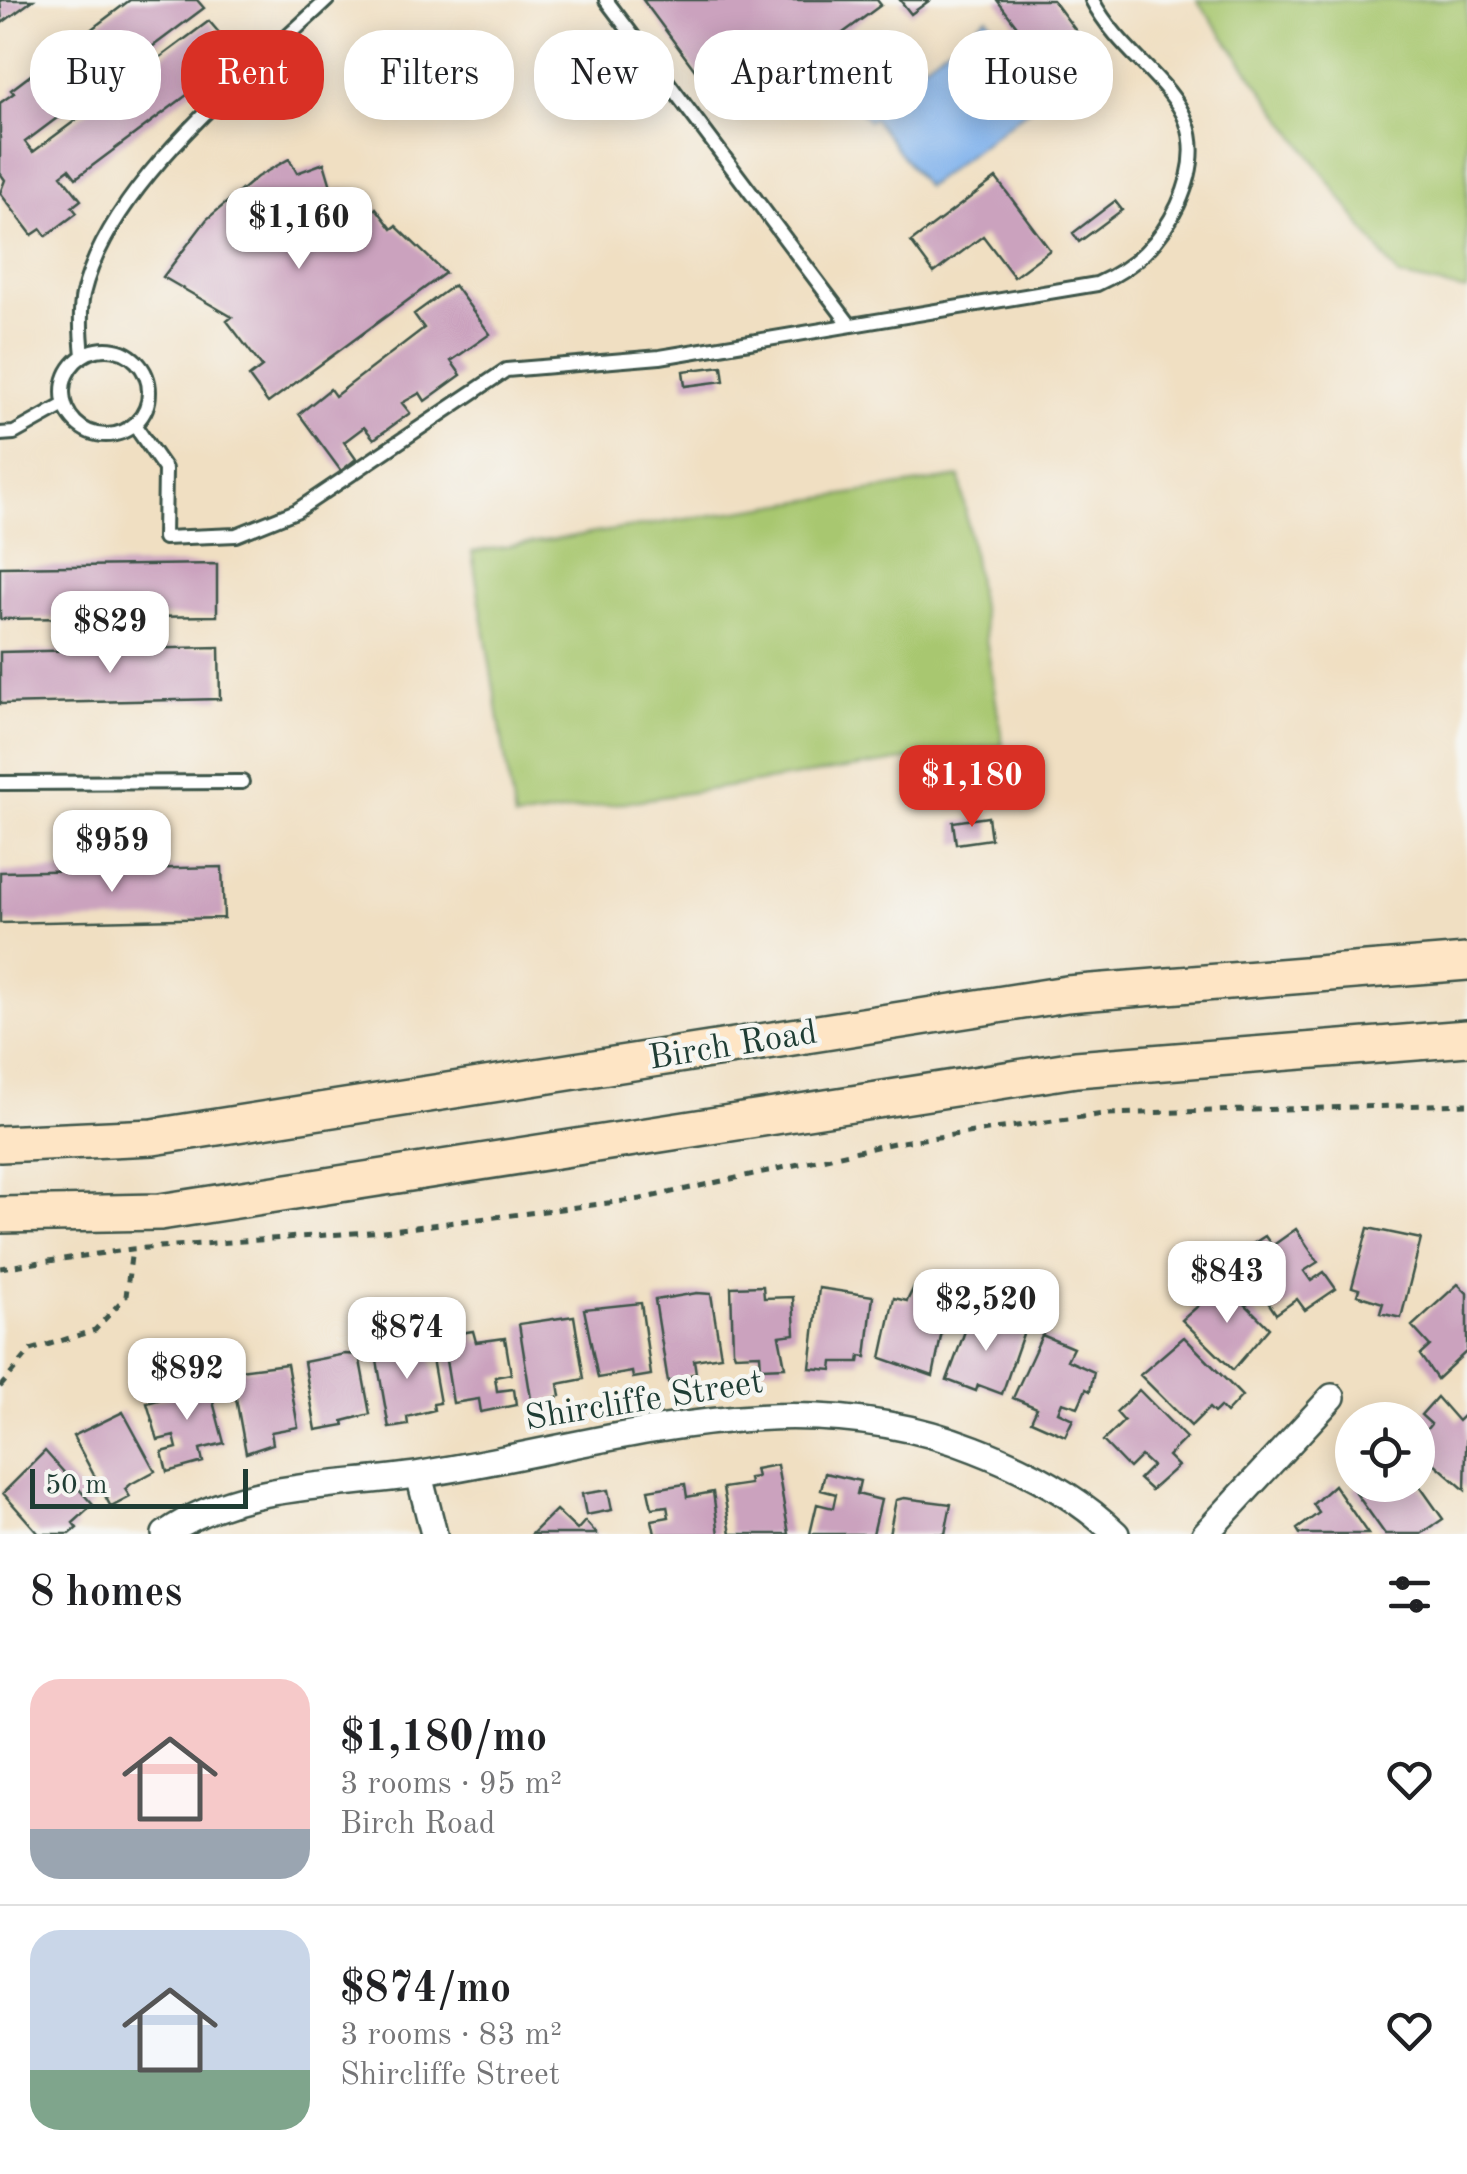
<!DOCTYPE html>
<meta charset="utf-8">
<style>
:root{--surface:#fff;--page:#f2f2f2;--text:#202124;--muted:#757577;--line:#e0e0e0;--accent:#d93025}
body{margin:0;font-family:"Old Standard TT",serif;background:var(--page);color:var(--text);height:100vh;display:flex;flex-direction:column;font-size:38px;white-space:nowrap}
*{box-sizing:border-box;margin:0}
p{font-size:32px;color:var(--muted)}
.icon{flex:none;width:55px;height:55px;fill:none;stroke:currentColor;stroke-width:2;stroke-linecap:round;stroke-linejoin:round}
.map{position:relative;height:1534px;overflow:hidden}
.drawer{display:flex;flex-direction:column;background:var(--surface);flex:1}
.drawer>*{flex:none}
.guide{position:absolute;left:30px;top:30px;width:1408px;height:90px;display:flex;gap:20px}
.tools{position:absolute;left:1335px;top:1402px;display:grid;gap:20px}
.tools a{display:grid;place-items:center;width:100px;height:100px;border-radius:50%;background:var(--surface);box-shadow:0 5px 25px #0003;font-size:50px}
.scale{position:absolute;left:30px;bottom:25px;width:218px;box-sizing:border-box;padding-left:10px;border:5px solid #1f3d34;border-top:0;font-size:28px;line-height:35px;white-space:nowrap;color:#1f3d34;-webkit-text-stroke:8px #f6f6f2;paint-order:stroke}
.price{position:absolute;translate:-50% -85px;padding:0 22px;border-radius:20px;background:#fff;color:#222;font-size:32px;line-height:65px;filter:drop-shadow(0 2px 5px #0008)}
.price::after{content:'';position:absolute;left:50%;top:60px;width:30px;height:22px;margin-left:-15px;background:inherit;clip-path:polygon(0 0,100% 0,50% 100%)}
.price.active{background:var(--accent);color:#fff}
ul{padding:0;list-style:none}
li{display:flex;align-items:center;gap:30px;height:250px;padding:0 30px}
li+li{border-top:2px solid var(--line)}
li span{display:grid;place-items:center;flex:none;width:280px;height:200px;border-radius:30px;color:#555}
li>.icon{margin-inline-start:auto}
span .icon{width:120px;height:120px;fill:#fffc;stroke-width:1}
li b{font-size:42px}
h2{display:flex;justify-content:space-between;align-items:center;height:120px;padding:0 30px;font-size:42px}
.pill{padding:0 35px;border-radius:40px;background:var(--surface);box-shadow:0 5px 25px #0003;font-size:35px;line-height:90px}
.pill.active{background:var(--accent);color:#fff}
.map>svg:first-child{display:block}
</style>
<div class="map">
<svg width="1467" height="1534" viewBox="0 0 1467 1534">
<rect width="100%" height="100%" fill="#f6f6f2"/>
<filter id="ink" filterUnits="userSpaceOnUse"><feTurbulence type="fractalNoise" baseFrequency=".01" numOctaves="2"/><feDisplacementMap in="SourceGraphic" scale="20" xChannelSelector="R" yChannelSelector="G"/><feConvolveMatrix kernelMatrix="1 2 1 2 8 2 1 2 1" color-interpolation-filters="sRGB"/></filter>
<filter id="wash" filterUnits="userSpaceOnUse"><feTurbulence type="fractalNoise" baseFrequency=".0048" numOctaves="4" result="noise"/><feDisplacementMap in="SourceGraphic" scale="40" xChannelSelector="R" yChannelSelector="G"/><feGaussianBlur stdDeviation="2.25" result="paint"/><feColorMatrix in="noise" values="0 0 0 0 0 0 0 0 0 0 0 0 0 0 0 0 0 1.4 0 .05"/><feComposite in="paint" operator="in"/></filter>
<g filter="url(#wash)">
<rect width="100%" height="100%" fill="#f0dfc2"/>
<path fill="#a8c76f" stroke="#648252" stroke-width="2.5" d="M1197,0H1467V291L1398,276Z
M960,477L1003,745L515,819L472,552Z"/>
<path fill="#81b2ec" stroke="#507890" stroke-width="2.5" d="M987,17L1046,96L926,187L873,118L868,121L861,112Z"/>
<g id="blocks">
<path fill="#cba2be" d="M0,0H33L2,23Z
M130,0H197L204,8L25,142L33,152L209,21L239,56L76,178L69,169L61,175L81,200L72,207L77,213L46,236L41,229L32,235L0,193L5,180L0,173V103L14,93L11,90Z
M643,0H877L881,5L843,33L859,53L782,110L766,89L729,116Z
M900,0H930L911,14Z
M997,0H1053L1105,70L1070,96Z
M289,159L297,173L324,163L333,193L345,189L356,225L376,208L392,229L396,226L445,273L268,403L249,377L262,367L227,321L232,317L163,277L207,219L257,177Z
M996,178L1050,250L1014,277L983,236L934,273L911,242Z
M1115,201L1122,210L1079,242L1073,233Z
M454,285L490,334L451,361L461,375L425,401L420,393L402,403L410,413L374,439L364,427L344,442L356,459L341,471L299,414L330,389L335,396L424,328L414,314Z
M722,366L724,381L685,386L683,371Z
M217,564V616L0,619V567Z
M219,647L220,699L0,704V652Z
M988,817L991,839L956,844L953,822Z
M222,867L224,918L0,923V872Z
M1368,1228L1421,1239L1401,1318L1380,1313L1383,1303L1357,1295L1359,1289L1352,1287Z
M1296,1229L1318,1262L1304,1271L1311,1281L1324,1272L1336,1289L1305,1310L1297,1299L1276,1314L1236,1255L1265,1236L1272,1246Z
M1224,1283L1269,1328L1233,1370L1182,1320Z
M1458,1284L1467,1293V1351L1437,1379L1420,1355L1430,1346L1412,1326Z
M763,1286L764,1298L793,1297L795,1334L779,1336L785,1367L761,1368L760,1354L735,1355L733,1350L731,1287Z
M819,1288L873,1296L866,1357L860,1356L859,1362H833L832,1370L810,1368Z
M913,1289L949,1297L933,1376L881,1358L894,1298L907,1301Z
M697,1293L711,1294L721,1356L694,1360L696,1373L668,1382L655,1300Z
M641,1303L651,1375L633,1378L632,1372L598,1378L584,1309Z
M972,1312L1025,1328L1002,1394L978,1385L976,1391L947,1380Z
M460,1316L462,1331L442,1334L439,1319Z
M574,1316L584,1379L558,1384L560,1396L532,1405L519,1324Z
M473,1331L476,1342L505,1338L511,1374L495,1377L497,1391L514,1389L516,1405L481,1412L479,1399L453,1403L442,1336Z
M1042,1335L1073,1348L1067,1360L1094,1372L1090,1391L1086,1389L1078,1407L1062,1402L1058,1412L1073,1419L1065,1436L1031,1421L1037,1408L1013,1398Z
M1184,1337L1242,1396L1226,1413L1220,1407L1214,1413L1209,1408L1191,1426L1140,1375Z
M429,1342L440,1403L433,1404L434,1410L407,1417L408,1425L389,1428L375,1349Z
M345,1354L359,1355L370,1414L343,1421L344,1425L316,1430L304,1362Z
M287,1364L298,1427L271,1432L273,1444L246,1453L231,1371Z
M206,1375L224,1443L200,1449L203,1462L167,1472L162,1452L177,1448L174,1436L158,1440L147,1403L176,1395L173,1384Z
M1139,1390L1186,1438L1168,1456L1178,1466L1151,1490L1139,1479L1152,1466L1141,1456L1129,1468L1103,1441L1124,1421L1116,1412Z
M1437,1397L1458,1421L1467,1412L1465,1490L1418,1449V1440L1431,1424L1421,1415Z
M123,1412L155,1471L131,1484L125,1489L130,1497L111,1507L73,1436Z
M45,1451L93,1505L73,1523L77,1528L70,1534H39L3,1493Z
M777,1465L789,1534H731L723,1488L750,1484L749,1478L757,1477L755,1469Z
M825,1473L860,1481L857,1494L881,1500L873,1534H810L817,1504L833,1508L836,1494L821,1490Z
M685,1484L687,1497L713,1492L719,1534H655L652,1520L669,1517L667,1506L652,1508L648,1490Z
M1334,1485L1368,1534H1300L1297,1529L1319,1513L1313,1504Z
M1359,1485H1419L1443,1519L1421,1534H1385L1353,1489Z
M608,1490L612,1510L586,1515L582,1494Z
M904,1498L951,1504L945,1534H889L896,1500Z
M556,1510L577,1530L585,1521L597,1534H532Z"/>
</g>
</g>
<g filter="url(#ink)">
<use href="#blocks" fill-opacity="0" stroke="#3e5549" stroke-width="2.5"/>
<g fill="none" stroke-linecap="round" stroke-linejoin="round">
<defs>
<path id="service" d="M606,0L850,325
M63 392a43 43 0 1 1 86 0a43 43 0 1 1-86 0Z
M83,355C81,336 79,313 83,294C110,182 246,77 327,0
M135,426L165,469L164,538L236,535L296,511L506,370L660,357L1097,284C1135,267 1160,243 1178,205C1227,99 1133,78 1092,0
M0,434L14,433L64,405
M0,783L242,782"/>
<path id="minor" d="M419,1475L434,1534
M165,1534C241,1481 334,1488 421,1474C609,1445 786,1376 974,1449C1026,1469 1076,1495 1116,1534
M1205,1534L1332,1397"/>
<path id="secondary" d="M0,1144L153,1137L1067,994L1467,962
M0,1215L160,1212L1076,1069L1467,1038"/>
</defs>
<use href="#service" stroke="#3e5549" stroke-width="18"/>
<use href="#minor" stroke="#3e5549" stroke-width="30"/>
<use href="#secondary" stroke="#3e5549" stroke-width="40"/>
<path stroke="#3e5549" stroke-width="5" stroke-dasharray="8 8" stroke-linecap="butt" d="M0,1268L132,1249L383,1231L641,1199L894,1143L1104,1114L1467,1104
M0,1387L31,1350L95,1330L126,1296L132,1249"/>
<use href="#service" stroke="#fff" stroke-width="12"/>
<use href="#minor" stroke="#fff" stroke-width="25"/>
<use href="#secondary" stroke="#fee5c5" stroke-width="35"/>
</g>
</g>
<g text-anchor="middle" dominant-baseline="central" stroke-width="9" stroke-linejoin="round" paint-order="stroke">
<g font-size="35" fill="#1f3d34" stroke="#f6f6f2">
<text transform="translate(733 1046) rotate(-9)">Birch Road</text>
<text transform="translate(644 1401) rotate(-9)">Shircliffe Street</text>
</g>
</g>
</svg>
<div class="tools">
<a><svg class="icon" aria-label="locate" viewBox="0 0 24 24"><circle cx="12" cy="12" r="6"/><path d="M12 2v4M12 18v4M2 12h4M18 12h4"/></svg></a>
</div>
<div class="scale">50 m</div>
<b class="price" style="left:299px;top:272px">$1,160</b>
<b class="price" style="left:110px;top:676px">$829</b>
<b class="price active" style="left:972px;top:830px">$1,180</b>
<b class="price" style="left:112px;top:895px">$959</b>
<b class="price" style="left:1227px;top:1326px">$843</b>
<b class="price" style="left:986px;top:1354px">$2,520</b>
<b class="price" style="left:407px;top:1382px">$874</b>
<b class="price" style="left:187px;top:1423px">$892</b>
<div class="guide">
<a class="pill">Buy</a>
<a class="pill active">Rent</a>
<a class="pill">Filters</a>
<a class="pill">New</a>
<a class="pill">Apartment</a>
<a class="pill">House</a>
</div>
</div>
<section class="drawer">
<h2>8 homes<svg class="icon" aria-label="filters" viewBox="0 0 24 24"><path d="M4 7h16M4 17h16"/><circle cx="9" cy="7" r="2"/><circle cx="15" cy="17" r="2"/></svg></h2>
<ul>
<li><span style="background:linear-gradient(#f6c9c9 75%,#9aa5b1 0)"><svg class="icon" aria-label="home" viewBox="0 0 24 24"><path d="M3 11l9-7 9 7M6 9v11h12V9"/></svg></span><div><b>$1,180/mo</b><p>3 rooms · 95 m²</p><p>Birch Road</p></div><svg class="icon" aria-label="heart" viewBox="0 0 24 24"><path d="M12 20l-8-8c-3-5 5-10 8-4 3-6 11-1 8 4z"/></svg></li>
<li><span style="background:linear-gradient(#c9d6e8 70%,#7fa58c 0)"><svg class="icon" aria-label="home" viewBox="0 0 24 24"><path d="M3 11l9-7 9 7M6 9v11h12V9"/></svg></span><div><b>$874/mo</b><p>3 rooms · 83 m²</p><p>Shircliffe Street</p></div><svg class="icon" aria-label="heart" viewBox="0 0 24 24"><path d="M12 20l-8-8c-3-5 5-10 8-4 3-6 11-1 8 4z"/></svg></li>
</ul>
</section>
